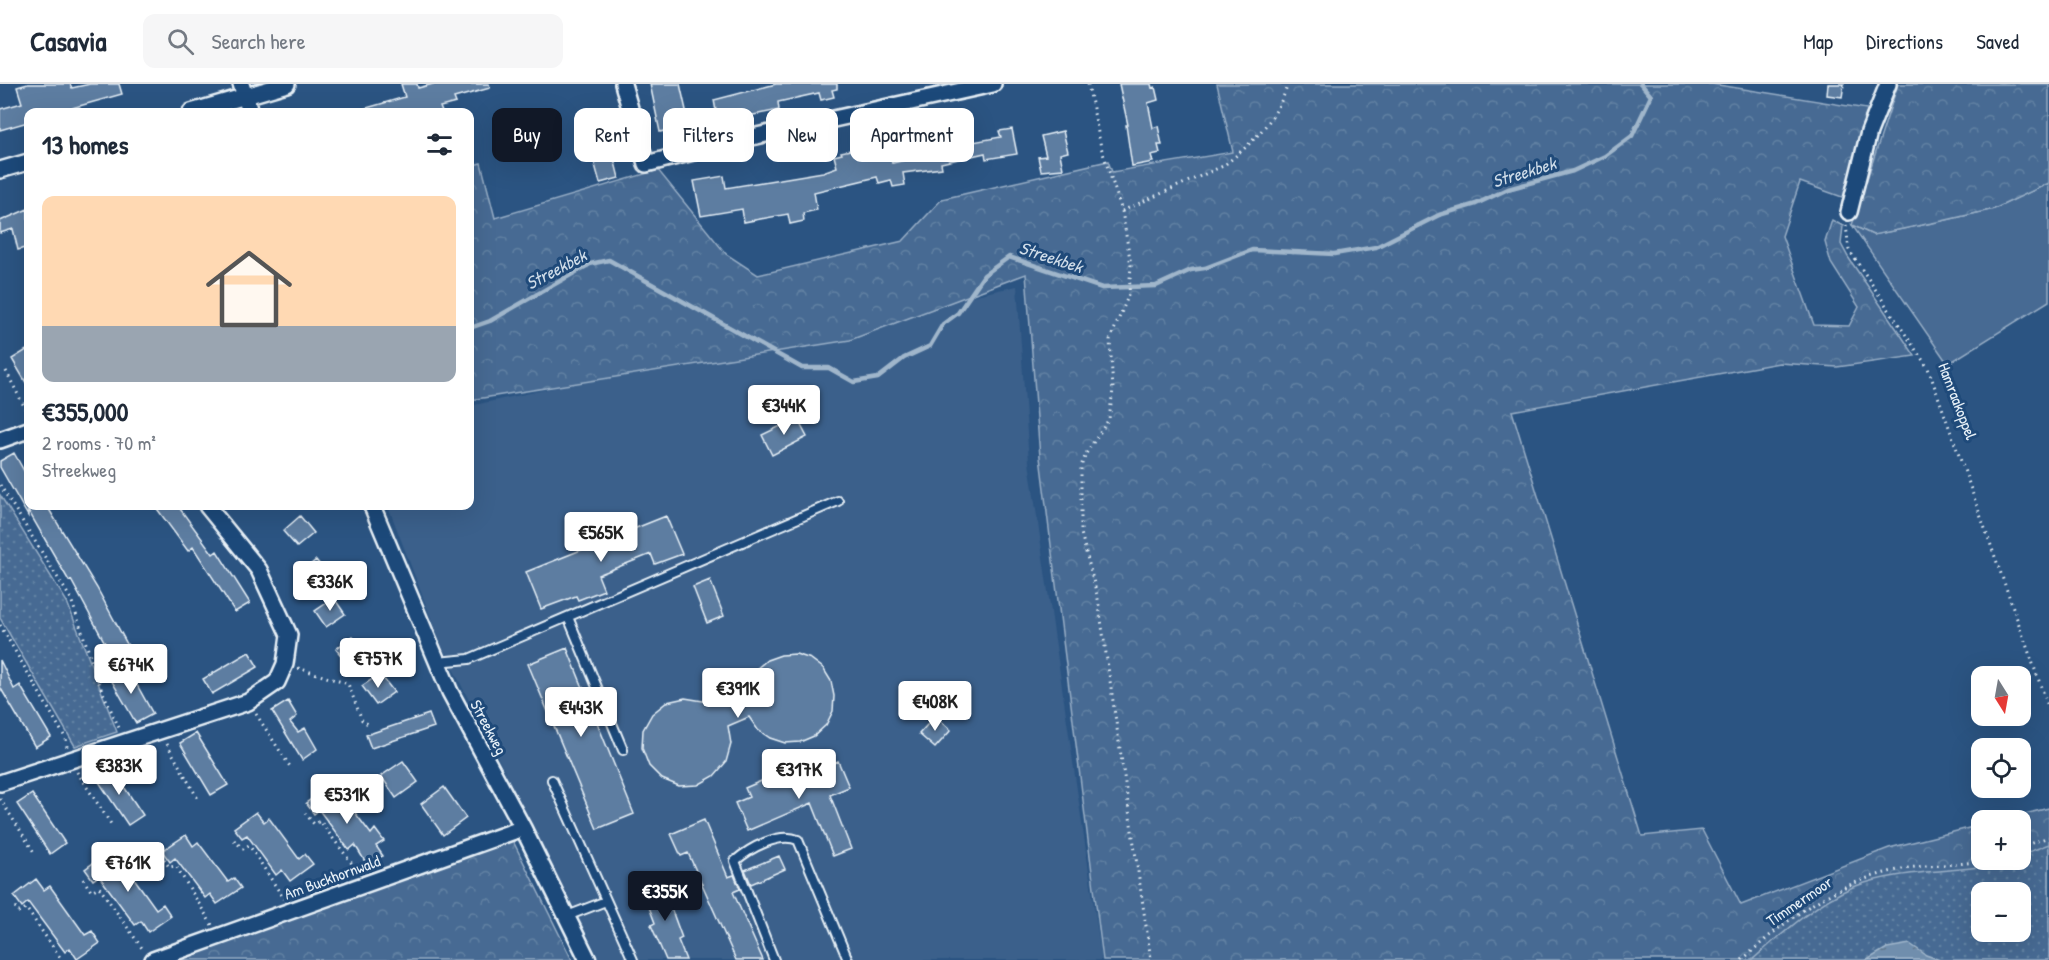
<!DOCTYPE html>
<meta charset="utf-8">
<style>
:root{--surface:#fff;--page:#f6f6f7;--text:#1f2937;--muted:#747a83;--line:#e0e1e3;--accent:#111827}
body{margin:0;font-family:"Patrick Hand",sans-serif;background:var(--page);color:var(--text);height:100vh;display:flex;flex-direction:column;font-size:22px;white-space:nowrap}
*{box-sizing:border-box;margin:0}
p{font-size:20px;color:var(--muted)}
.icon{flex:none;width:33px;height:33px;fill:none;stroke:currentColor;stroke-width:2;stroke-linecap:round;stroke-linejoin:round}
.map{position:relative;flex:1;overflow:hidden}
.sheet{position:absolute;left:24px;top:24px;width:450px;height:402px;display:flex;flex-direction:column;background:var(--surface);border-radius:12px;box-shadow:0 6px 24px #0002}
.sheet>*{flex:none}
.hud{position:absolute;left:492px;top:24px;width:570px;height:54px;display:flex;gap:12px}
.needle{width:39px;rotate:169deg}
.fabs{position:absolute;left:1971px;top:582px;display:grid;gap:12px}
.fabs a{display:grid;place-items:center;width:60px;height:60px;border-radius:12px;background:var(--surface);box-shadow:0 6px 24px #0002;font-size:30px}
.price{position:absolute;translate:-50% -51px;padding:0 14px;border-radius:6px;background:#fff;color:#222;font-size:20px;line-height:39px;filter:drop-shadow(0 2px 3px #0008)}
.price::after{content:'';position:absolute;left:50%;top:36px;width:18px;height:14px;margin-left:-9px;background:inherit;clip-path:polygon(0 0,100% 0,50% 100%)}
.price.selected{background:var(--accent);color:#fff}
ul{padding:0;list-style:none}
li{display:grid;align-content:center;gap:12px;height:318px;padding:0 18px}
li+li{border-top:2px solid var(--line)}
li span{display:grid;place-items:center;height:186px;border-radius:12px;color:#555}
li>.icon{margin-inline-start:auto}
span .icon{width:108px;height:108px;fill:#fffc;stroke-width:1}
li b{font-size:26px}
h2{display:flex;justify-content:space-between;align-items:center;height:72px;padding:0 18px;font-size:26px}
.pill{padding:0 21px;border-radius:12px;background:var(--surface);box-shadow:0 6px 24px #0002;font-size:21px;line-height:54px}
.pill.selected{background:var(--accent);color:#fff}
header{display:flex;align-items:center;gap:36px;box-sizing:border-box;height:84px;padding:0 30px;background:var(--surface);border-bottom:2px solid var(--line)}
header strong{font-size:28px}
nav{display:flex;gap:33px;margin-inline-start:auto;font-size:21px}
.search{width:420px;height:54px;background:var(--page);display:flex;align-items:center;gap:15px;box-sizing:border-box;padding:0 21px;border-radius:12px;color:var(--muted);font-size:22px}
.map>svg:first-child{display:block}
</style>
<header>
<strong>Casavia</strong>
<div class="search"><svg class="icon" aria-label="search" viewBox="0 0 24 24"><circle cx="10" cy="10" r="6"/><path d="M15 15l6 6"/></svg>Search here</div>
<nav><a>Map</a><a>Directions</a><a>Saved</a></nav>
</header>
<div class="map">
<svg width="2049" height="876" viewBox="0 0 2049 876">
<defs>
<pattern id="forest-crowns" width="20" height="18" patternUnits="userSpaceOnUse" patternTransform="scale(1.5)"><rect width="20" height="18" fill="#476b93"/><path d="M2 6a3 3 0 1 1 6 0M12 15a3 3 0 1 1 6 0" fill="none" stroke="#6281a3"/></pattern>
<pattern id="park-dots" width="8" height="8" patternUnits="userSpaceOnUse" patternTransform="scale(1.5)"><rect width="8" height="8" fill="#476b93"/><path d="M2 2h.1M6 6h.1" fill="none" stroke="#6281a3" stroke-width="1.8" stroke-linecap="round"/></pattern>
<pattern id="water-ripples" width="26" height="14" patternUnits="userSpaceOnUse" patternTransform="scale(1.5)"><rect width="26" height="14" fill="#708ead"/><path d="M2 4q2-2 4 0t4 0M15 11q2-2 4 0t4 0" fill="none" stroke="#61768a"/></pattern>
</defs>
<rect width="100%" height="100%" fill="#2b5482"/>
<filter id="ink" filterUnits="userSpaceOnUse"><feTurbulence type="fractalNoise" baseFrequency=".0167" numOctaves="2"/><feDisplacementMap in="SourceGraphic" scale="12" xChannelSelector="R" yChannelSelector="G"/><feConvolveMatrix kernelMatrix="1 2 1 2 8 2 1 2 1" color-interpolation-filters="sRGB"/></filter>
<g filter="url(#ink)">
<path fill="#3a608b" d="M1017,202L1029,378L1102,876H600L442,563L388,422H470V322Z"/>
<path fill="#476b93" stroke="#98aec6" stroke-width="1.5" d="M2049,99V217L1948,280L1852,141L1873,151L1942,137L1994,125Z"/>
<path fill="url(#forest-crowns)" stroke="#98aec6" stroke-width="1.5" fill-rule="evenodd" d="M1217,0H1712L1867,25L1845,114L1800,98L1782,152L1814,241L1849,242L1859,223L1831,179L1825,158L1832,136L1843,142L1841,160L1848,173L1915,272L1837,283L1779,279L1512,327L1642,752L1702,746L1741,821L1889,764L1981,741L1982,776H2020V736H2000L2049,724V876H1103L1040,373L1026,190L850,256L470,316V82L481,79L495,134L658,86L726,170L758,191L903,157L942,115L1108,77L1112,88L1233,68ZM1982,808H2020V848H1982Z
M1898,0H2049V99L1994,125L1942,137L1873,151L1852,141Z
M511,753L572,876H175Z"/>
<path fill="url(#park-dots)" stroke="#98aec6" stroke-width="1.5" fill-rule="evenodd" d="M0,411L67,518L117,648L75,662L0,534Z
M2049,760V876H1752C1782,850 1815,819 1853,803C1889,789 1933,788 1971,784C1988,783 2003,776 2020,776L2021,771ZM1982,808H2020V848H1982Z"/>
<path fill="url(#water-ripples)" stroke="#a0b6cb" stroke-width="1.5" d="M1910,860L1926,871L1940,876H1867L1887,864Z"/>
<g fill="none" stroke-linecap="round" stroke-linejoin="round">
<path stroke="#a0b6cb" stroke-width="4.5" d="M470,244L490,237L590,180L609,176L802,284H829L854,298L878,294L904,274L930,262L943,240L958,229L984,191L1009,173L1102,204L1156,202L1191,186L1205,184L1252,166L1334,170L1376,163L1439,131L1476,120L1508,105L1573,87L1605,72L1632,52L1651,12L1641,0"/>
</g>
<path fill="#5d7da1" stroke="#e8f1f8" stroke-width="1.5" d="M28,0H70L72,4L90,0H119L122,10L58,28H28V38L0,46V25L22,19L17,3Z
M401,0H417L418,4L433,0H489L490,4L454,14L456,19L440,23L442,28H363V25L405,13Z
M650,0H680L688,35L681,37L683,42L677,44L678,48L665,51L664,47L660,48Z
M776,0H837V5L832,6L834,13L821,16L819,9L778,18L779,26L718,38L714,16Z
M1119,0H1151L1152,4L1155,3L1158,16L1148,19L1153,44L1158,42L1162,61H1158L1160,69L1151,71L1153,78L1132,82L1126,41H1128Z
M1828,0H1844L1842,13L1827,11Z
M603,31L619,94L600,99L583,37Z
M963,38L968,59L1001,53L999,47L1012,45L1017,70L986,75L985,69L941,79L942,84L903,89L905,101L893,103L891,96L879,99L877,93L814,108L817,126L803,129L804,137L790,140L788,130L744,138L742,125L701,132L694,97L724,92L726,104L823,88L837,83L834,72L842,70L841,68L887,58L892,79L923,72L919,55L946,49L945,42Z
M1063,47L1068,68L1060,70L1063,85L1041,87L1038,73L1046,72L1041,52Z
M28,125V163L18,166L13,145L0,149V137Z
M28,265V302L12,275Z
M797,334L807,353L772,371L762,351Z
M14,369L28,394V422H47L97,504L128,562L111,570L71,496L69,497L28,426V432L0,383V377Z
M155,422H178L213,470L217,467L250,519L235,528L193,463L188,467Z
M300,432L314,449L297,463L283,447Z
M666,432L682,470L655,480L651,470L598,491L604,506L578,516L576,512L541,525L526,488Z
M316,476L328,491L313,504L300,489Z
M710,496L724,532L707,539L693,503Z
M334,514L345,530L326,543L315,527Z
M352,552L366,568L350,583L336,565Z
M567,564L634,730L597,745L528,580Z
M249,568L258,583L212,610L203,595Z
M796,570L811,575L823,584L831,597L834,612L833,627L826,641L814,652L800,658L785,659L770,654L758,646L749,633L728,642L731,660L726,678L714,692L698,701L679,702L662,695L649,682L642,664L643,646L652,630L667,618L685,614L703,617L748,600L755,586L767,576L781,571Z
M0,576L14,605L20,601L51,653L35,663L0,603Z
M127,583L153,630L136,639L109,592Z
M380,590L394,608L376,621L362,602Z
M288,617L297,632L290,638L298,648L305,644L317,665L302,676L272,627Z
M429,630L434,643L371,664L366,651Z
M935,632L951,646L935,664L919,650Z
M196,649L228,701L211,711L180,659Z
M813,675L817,686L838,677L849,703L830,711L851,765L833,772L812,719L747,747L735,719L749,713L745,704Z
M403,677L418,698L396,714L381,692Z
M110,682L143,731L128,741L95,692Z
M444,703L466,734L443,751L421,720Z
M327,704L335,715L341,710L371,750L375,745L384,757L376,762L383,772L366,779L355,761L349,766L319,726L314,730L306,719Z
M32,710L65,759L50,770L17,720Z
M256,728L264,738L269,734L299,775L305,770L313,780L290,797L282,786L276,791L247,751L242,754L234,744Z
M704,736L728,793L734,791L740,805L733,808L763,876H736L688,769L681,772L671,750Z
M186,751L193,762L198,758L228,798L234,794L241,804L217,820L210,810L205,814L175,774L170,778L162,767Z
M107,769L115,780L121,776L156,825L163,820L171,832L148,848L141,837L135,841L99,792L93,796L85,785Z
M779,772L785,785L751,800L745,786Z
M36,795L44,806L50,802L85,851L92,847L100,859L77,875L70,864L65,868L28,818L22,823L14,812Z
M666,798L674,819L670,821L682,854L678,856L686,876H666L651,841L655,839L643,807Z"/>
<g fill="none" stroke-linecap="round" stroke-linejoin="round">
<defs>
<path id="lane" d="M568,533L623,666
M437,578L469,575L838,417
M552,696L633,876
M567,832L606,817
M774,876L735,777C750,764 779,748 798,756L848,876"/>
<path id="street" d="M241,0L250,28
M623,0L646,80L752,53L993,0
M191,28L287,0
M0,86L28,78
M1849,128L1869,48L1888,0
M0,356L28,346
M372,422L450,608L523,744L588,876
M0,699L248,618L277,598L285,580L289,551L259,486L207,422
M153,876L523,744"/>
</defs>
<use href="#lane" stroke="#e8f1f8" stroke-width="12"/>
<use href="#street" stroke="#e8f1f8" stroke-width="20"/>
<path stroke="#e8f1f8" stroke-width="3" stroke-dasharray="1.5 4.5" stroke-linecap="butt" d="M1088,0L1101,63L1122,127L1131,181L1129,210L1110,256L1113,306L1109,335L1087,368L1081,382V449L1098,515L1151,876
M1122,127L1223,82C1253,59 1276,36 1288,0
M1846,141L1849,166L1928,284L2049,625
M6,287L28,330
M0,401L71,515L101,604L120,646
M0,541L66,655L67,663
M298,584L348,600L362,636L369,641
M256,630L291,684
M167,660L198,715
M77,688L113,743
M0,715L34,768
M305,729L314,740L320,737L359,789
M234,756L243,765L249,761L284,815
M2020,763L2049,753
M164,775L169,783L176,782L212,841
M83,795L91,807L99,803L144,867
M15,823L19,828L26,824L62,876
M1742,876C1793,830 1833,799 1902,785C1929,780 1958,782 1984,776"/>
<use href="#lane" stroke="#1f4a7a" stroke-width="8"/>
<use href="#street" stroke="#1f4a7a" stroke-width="15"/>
</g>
</g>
<g text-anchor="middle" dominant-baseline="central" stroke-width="6" stroke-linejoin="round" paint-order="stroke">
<g font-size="16" fill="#e8f1f8" stroke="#1f4a7a">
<text transform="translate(1958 317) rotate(69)">Hamraakoppel</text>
<text transform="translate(489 643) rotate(62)">Streekweg</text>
<text transform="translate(332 793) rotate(-20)">Am Buckhornwald</text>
<text transform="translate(1799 817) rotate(-34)">Timmermoor</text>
</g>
<g font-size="18" font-style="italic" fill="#d0dde9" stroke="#1f4a7a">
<text transform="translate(1524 88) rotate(-17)">Streekbek</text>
<text transform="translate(1051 173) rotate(18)">Streekbek</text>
<text transform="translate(556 185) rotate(-28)">Streekbek</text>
</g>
</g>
</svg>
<div class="fabs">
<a><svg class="needle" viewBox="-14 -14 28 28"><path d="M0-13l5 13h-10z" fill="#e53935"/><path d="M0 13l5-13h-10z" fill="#747a83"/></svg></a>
<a><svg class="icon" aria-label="locate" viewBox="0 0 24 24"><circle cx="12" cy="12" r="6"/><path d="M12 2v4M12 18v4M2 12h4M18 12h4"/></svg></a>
<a>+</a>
<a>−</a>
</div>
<b class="price" style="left:784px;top:352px">€344K</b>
<b class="price" style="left:601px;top:479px">€565K</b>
<b class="price" style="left:330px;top:528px">€336K</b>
<b class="price" style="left:378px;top:605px">€757K</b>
<b class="price" style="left:131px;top:611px">€674K</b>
<b class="price" style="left:738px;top:635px">€391K</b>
<b class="price" style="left:935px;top:648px">€408K</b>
<b class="price" style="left:581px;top:654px">€443K</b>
<b class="price" style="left:119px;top:712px">€383K</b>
<b class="price" style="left:799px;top:716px">€317K</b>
<b class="price" style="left:347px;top:741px">€531K</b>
<b class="price" style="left:128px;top:809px">€761K</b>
<b class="price selected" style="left:665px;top:838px">€355K</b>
<div class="hud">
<a class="pill selected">Buy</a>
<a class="pill">Rent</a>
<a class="pill">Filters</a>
<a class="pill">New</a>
<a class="pill">Apartment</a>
</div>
<section class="sheet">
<h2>13 homes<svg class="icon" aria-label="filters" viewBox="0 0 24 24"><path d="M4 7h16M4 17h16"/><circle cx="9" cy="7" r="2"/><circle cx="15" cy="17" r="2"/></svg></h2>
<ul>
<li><span style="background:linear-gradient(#ffd9b3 70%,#9aa5b1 0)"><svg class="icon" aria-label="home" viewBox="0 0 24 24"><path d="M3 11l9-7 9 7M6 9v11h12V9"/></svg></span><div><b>€355,000</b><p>2 rooms · 70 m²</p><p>Streekweg</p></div></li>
</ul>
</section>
</div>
